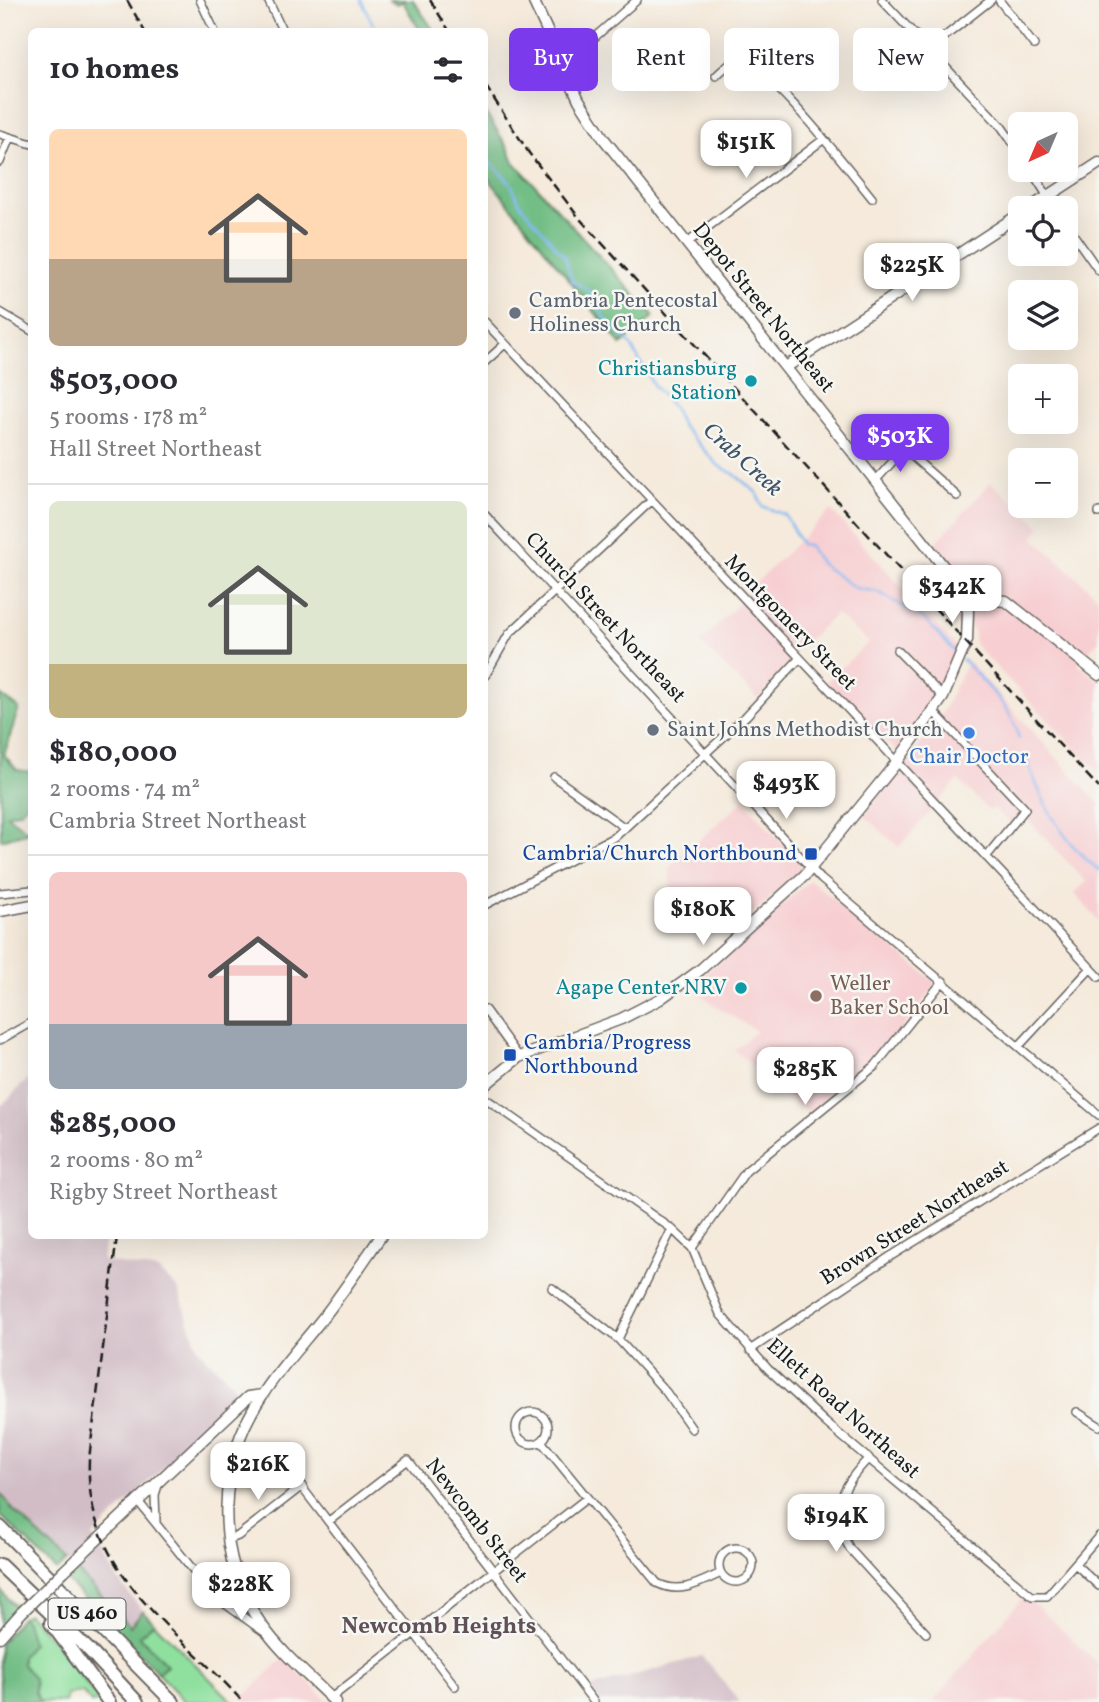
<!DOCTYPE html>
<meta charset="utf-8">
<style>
:root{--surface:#fff;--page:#f7f7f7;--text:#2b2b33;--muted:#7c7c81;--line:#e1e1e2;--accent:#7c3aed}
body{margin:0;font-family:Vollkorn,serif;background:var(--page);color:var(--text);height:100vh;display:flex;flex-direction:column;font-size:26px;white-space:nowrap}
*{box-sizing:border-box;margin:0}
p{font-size:23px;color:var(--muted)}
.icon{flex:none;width:38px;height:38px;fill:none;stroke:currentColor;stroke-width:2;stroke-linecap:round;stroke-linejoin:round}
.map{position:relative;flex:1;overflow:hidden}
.sheet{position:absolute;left:28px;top:28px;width:460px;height:1211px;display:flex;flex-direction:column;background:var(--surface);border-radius:10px;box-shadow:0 7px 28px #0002}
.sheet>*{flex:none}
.banner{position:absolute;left:509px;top:28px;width:485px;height:63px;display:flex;gap:14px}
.needle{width:46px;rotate:224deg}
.buttons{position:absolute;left:1008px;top:112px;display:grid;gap:14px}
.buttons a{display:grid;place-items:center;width:70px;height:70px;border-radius:10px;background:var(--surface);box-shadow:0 7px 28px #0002;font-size:35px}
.price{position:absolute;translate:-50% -60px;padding:0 16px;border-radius:14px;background:#fff;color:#222;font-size:23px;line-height:46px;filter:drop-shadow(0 2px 4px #0008)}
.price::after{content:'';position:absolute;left:50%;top:42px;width:21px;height:16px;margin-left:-10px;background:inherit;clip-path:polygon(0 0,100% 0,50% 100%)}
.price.selected{background:var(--accent);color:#fff}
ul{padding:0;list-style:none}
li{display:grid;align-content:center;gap:14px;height:371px;padding:0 21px}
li+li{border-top:2px solid var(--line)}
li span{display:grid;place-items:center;height:217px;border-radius:10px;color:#555}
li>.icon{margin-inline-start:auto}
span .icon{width:126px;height:126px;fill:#fffc;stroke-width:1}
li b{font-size:30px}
h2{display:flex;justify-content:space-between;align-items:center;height:84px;padding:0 21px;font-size:30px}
.chip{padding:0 24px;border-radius:10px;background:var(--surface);box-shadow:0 7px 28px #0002;font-size:24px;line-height:63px}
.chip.selected{background:var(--accent);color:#fff}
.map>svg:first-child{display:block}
</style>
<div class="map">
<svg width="1099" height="1702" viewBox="0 0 1099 1702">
<rect width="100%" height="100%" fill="#f6f6f2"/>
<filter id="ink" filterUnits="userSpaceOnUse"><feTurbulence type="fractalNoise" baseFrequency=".0143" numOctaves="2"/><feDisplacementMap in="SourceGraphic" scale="14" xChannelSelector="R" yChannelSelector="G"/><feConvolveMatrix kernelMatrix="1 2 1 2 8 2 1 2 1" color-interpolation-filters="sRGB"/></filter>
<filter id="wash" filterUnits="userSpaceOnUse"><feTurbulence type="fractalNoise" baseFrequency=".00686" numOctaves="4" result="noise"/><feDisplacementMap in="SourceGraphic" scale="28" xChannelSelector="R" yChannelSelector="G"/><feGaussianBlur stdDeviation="1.57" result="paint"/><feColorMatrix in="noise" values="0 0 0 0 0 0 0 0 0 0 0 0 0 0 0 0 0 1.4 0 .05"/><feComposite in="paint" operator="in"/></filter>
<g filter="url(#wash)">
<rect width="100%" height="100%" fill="#f5eadb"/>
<path fill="#f7cfd2" d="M991,482L1041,527L1033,537L1099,598V640L1078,664L1099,681V773L975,645L973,628H961L912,575L927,561L973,612L987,604L988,593L975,592L966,585L933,546Z
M831,510L958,648L934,701L897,752L826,682L869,642L836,614L796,651L789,665L758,699L700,643L745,597L743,595Z
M968,661L1099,804V921L1074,893L1086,882L1022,813L1012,825L993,808L989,811L958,780L899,847L864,816L937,723Z
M744,800L803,868L730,935L694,890L678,903L671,894L670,866Z
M810,880L934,981V987L874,1064L811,1116L734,1050L757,1031L718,1008L691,986Z
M1025,1595L1099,1665V1702H933Z
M284,1658L307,1680L328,1702H247L243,1697Z"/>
<path fill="#d2bdc6" d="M31,1076L32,1236H105L102,1261L158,1270L178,1289L198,1349L244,1396L209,1424L93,1536L118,1580L143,1611L130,1626L77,1570L14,1511L0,1492V1107Z
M702,1656L740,1702H600L590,1688Z"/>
<path fill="#8fe09f" stroke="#567e5e" stroke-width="2" d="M28,1614L63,1652L100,1702H91L82,1692L67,1694L65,1702H40L35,1693L34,1679L22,1664V1656L27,1650L21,1617Z
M154,1623L233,1702H185L158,1673L166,1665L139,1636Z"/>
<path fill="#73be86" stroke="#486d51" stroke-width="2" d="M388,0H413L434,31H417L419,29L403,2L397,4Z
M485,112L508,148L514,162L654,316L621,345L485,174Z
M0,695L19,708L4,755L17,770L32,772L31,800L20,811L7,815L29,832L1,840Z
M0,1492L14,1511L67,1561L57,1571L0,1515Z
M74,1568L130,1626L143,1611L154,1623L139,1636L167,1665L158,1673L64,1578Z
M0,1590L19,1610L0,1632Z
M21,1617L26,1621L32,1643L22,1656V1664L34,1679L35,1693L40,1702H0V1644Z"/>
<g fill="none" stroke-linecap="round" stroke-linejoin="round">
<path stroke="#86baf3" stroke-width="2.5" d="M361,0L377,32
M485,158L510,182L520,204L565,257L572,281L586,288L596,300L603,316L630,344L654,386L673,407L682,426L719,466L734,474L757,493L762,506L785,515L801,544L809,546L821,564L855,588L878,592L923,618L958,655
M963,660C983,682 1014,708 1019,739
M1026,757C1041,801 1061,841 1099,870"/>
</g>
</g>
<g filter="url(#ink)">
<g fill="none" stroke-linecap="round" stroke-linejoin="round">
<defs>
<path id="street" d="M200,0L215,32
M268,0L283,32
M882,0L1001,126L1020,153
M999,0L1034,45
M929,49L991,0
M563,65L637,0
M716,76C723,69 732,60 743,62C770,68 851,172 872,198
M0,134L32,144
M0,162L10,137
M1031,170L1055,208
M1066,224L1099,271
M687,243L824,139
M0,312L32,331
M485,322L1099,977
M485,362L505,344
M876,480L904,449L957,496
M1099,512V513
M485,515L821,879L1099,1115
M897,650L943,697
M485,676L509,634L650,502
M934,712L1025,809L986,857
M554,777L625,828
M0,893L32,890
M485,905L616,836L746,716L799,659
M485,1010L519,1057
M0,1040L32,1022
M1019,1046L1091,968
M485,1098L672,1229L692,1248L720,1314L768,1369L826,1423L1032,1596H1047L1099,1536
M692,1248L746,1171L875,1066L943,981
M552,1288L618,1339L666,1392L692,1429
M618,1339L672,1229
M750,1350L891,1256L1099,1128
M1077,1412L1099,1426
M516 1428a16 16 0 1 1 32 0a16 16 0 1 1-32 0Z
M541,1441L657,1583C680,1595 699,1583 721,1573
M869,1458C841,1486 828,1513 850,1549L926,1633
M287,1468L455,1686
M137,1500L214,1596L267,1634
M329,1521L408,1460L594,1702
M156,1522L155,1495L159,1482
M228,1540L238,1536L302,1486
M719 1565a17 17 0 1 1 34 0a17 17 0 1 1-34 0Z
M1075,1564L1099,1586
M331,1698L587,1498"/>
<path id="secondary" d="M1030,208L1099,163
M786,367L1020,214
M965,598L1006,601L1099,675
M0,911L32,905
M485,1085L519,1057L621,1019L660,999L700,970L805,875L897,762L943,697L967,640L968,611L955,581L604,139L579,100L533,0
M64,1571L248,1397L262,1395
M0,1637L22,1612
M335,1702C310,1677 281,1653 261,1624C213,1555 216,1463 263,1394C281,1366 305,1341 326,1314C345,1289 363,1262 381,1236"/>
<path id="highway" d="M0,1527L173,1702
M0,1565L90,1651L137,1702
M51,1623L109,1702"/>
</defs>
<use href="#street" stroke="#68645f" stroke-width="10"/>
<use href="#secondary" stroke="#68645f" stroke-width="13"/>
<use href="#highway" stroke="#68645f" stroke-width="16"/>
<use href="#street" stroke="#fff" stroke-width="7"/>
<use href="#secondary" stroke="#fff" stroke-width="10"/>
<use href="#highway" stroke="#fff" stroke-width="12"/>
<path stroke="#1c1c1c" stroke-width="2.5" stroke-dasharray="10 5" stroke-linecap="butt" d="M127,0L145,32
M430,0L450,32
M485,85L529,153L580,219L1099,788
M117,1236L89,1459C84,1575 175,1626 243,1702"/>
<defs>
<path id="secondary-bridge" d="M22,1612L64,1571"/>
</defs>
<use href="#secondary-bridge" stroke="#68645f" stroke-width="13" stroke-linecap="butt"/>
<use href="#secondary-bridge" stroke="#fff" stroke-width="10"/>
</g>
</g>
<g fill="#6b7280" stroke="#f6f6f2" stroke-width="2.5">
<circle cx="515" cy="313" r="7"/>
<circle cx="653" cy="730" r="7"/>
</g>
<g fill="#0f9aa8" stroke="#f6f6f2" stroke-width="2.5">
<circle cx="751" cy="381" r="7"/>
<circle cx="741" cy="988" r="7"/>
</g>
<circle fill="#3f7fe0" stroke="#f6f6f2" stroke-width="2.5" cx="969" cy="733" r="7"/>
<g fill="#1a4fb4" stroke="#f6f6f2" stroke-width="2.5">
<rect x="804" y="847" width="14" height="14" rx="3.5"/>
<rect x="503" y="1048" width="14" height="14" rx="3.5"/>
</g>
<circle fill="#8d6e63" stroke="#f6f6f2" stroke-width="2.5" cx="816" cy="996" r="7"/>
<g text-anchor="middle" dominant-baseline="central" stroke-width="5" stroke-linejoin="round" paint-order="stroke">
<rect fill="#f6f6f2" stroke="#5d5d5c" stroke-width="2" x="48.5" y="1598.5" width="77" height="31" rx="5"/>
<g font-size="19" font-weight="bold" fill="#1c1c1c">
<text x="87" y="1614">US 460</text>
</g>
<g font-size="21" fill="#5b616d" stroke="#f6f6f2" text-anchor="start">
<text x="529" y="301">Cambria Pentecostal<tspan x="529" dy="24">Holiness Church</tspan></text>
<text x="667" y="730">Saint Johns Methodist Church</text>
</g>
<g font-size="21" fill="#1c1c1c" stroke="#f6f6f2">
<text transform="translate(763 308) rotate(51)">Depot Street Northeast</text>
<text transform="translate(605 618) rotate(47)">Church Street Northeast</text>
<text transform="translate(790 623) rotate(46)">Montgomery Street</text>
<text transform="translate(915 1223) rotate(-32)">Brown Street Northeast</text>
<text transform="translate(843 1409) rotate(42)">Ellett Road Northeast</text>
<text transform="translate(476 1521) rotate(52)">Newcomb Street</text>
</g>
<g font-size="21" fill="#0d838f" stroke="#f6f6f2" text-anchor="end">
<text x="737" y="369">Christiansburg<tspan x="737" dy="24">Station</tspan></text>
<text x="727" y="988">Agape Center NRV</text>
</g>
<g font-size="21" fill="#366cbe" stroke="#f6f6f2">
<text x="969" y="757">Chair Doctor</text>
</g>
<g font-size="21" fill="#164399" stroke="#f6f6f2" text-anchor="end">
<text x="797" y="854">Cambria/Church Northbound</text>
<text x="524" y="1043" text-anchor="start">Cambria/Progress<tspan x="524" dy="24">Northbound</tspan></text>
</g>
<g font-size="21" fill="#785e54" stroke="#f6f6f2" text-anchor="start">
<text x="830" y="984">Weller<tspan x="830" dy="24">Baker School</tspan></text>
</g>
<g font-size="23" font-style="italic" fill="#415367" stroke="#f6f6f2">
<text transform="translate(742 460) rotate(42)">Crab Creek</text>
</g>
<g font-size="23" font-weight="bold" fill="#605058" stroke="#f6f6f2">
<text x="439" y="1627">Newcomb Heights</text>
</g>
</g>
</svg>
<div class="buttons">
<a><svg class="needle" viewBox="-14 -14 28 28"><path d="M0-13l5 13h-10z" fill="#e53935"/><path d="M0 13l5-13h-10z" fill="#7c7c81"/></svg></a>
<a><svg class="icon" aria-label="locate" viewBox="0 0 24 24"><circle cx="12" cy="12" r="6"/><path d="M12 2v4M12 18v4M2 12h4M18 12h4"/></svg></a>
<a><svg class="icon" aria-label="layers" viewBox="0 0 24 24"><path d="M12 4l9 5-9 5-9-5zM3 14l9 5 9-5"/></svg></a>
<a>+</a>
<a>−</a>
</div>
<b class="price" style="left:746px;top:180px">$151K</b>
<b class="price" style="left:912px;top:303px">$225K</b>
<b class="price selected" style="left:900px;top:474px">$503K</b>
<b class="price" style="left:952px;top:625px">$342K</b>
<b class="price" style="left:786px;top:821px">$493K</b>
<b class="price" style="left:703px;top:947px">$180K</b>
<b class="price" style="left:805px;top:1107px">$285K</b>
<b class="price" style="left:258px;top:1502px">$216K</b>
<b class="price" style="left:836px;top:1554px">$194K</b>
<b class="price" style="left:241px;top:1622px">$228K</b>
<div class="banner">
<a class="chip selected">Buy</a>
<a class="chip">Rent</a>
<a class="chip">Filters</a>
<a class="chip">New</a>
</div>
<section class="sheet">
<h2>10 homes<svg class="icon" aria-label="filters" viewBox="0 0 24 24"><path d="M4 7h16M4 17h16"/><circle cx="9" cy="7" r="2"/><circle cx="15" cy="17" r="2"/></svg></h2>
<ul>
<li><span style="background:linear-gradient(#ffd9b3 60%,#b9a48a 0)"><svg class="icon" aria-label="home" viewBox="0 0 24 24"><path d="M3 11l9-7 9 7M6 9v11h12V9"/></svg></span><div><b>$503,000</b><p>5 rooms · 178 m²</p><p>Hall Street Northeast</p></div></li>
<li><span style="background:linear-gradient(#dfe7d0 75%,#c2b280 0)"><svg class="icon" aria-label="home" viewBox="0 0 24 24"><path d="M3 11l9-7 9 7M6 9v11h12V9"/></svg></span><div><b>$180,000</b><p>2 rooms · 74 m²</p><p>Cambria Street Northeast</p></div></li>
<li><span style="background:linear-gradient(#f6c9c9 70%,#9aa5b1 0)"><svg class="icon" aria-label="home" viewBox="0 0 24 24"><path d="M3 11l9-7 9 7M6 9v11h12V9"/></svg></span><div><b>$285,000</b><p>2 rooms · 80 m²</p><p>Rigby Street Northeast</p></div></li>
</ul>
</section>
</div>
